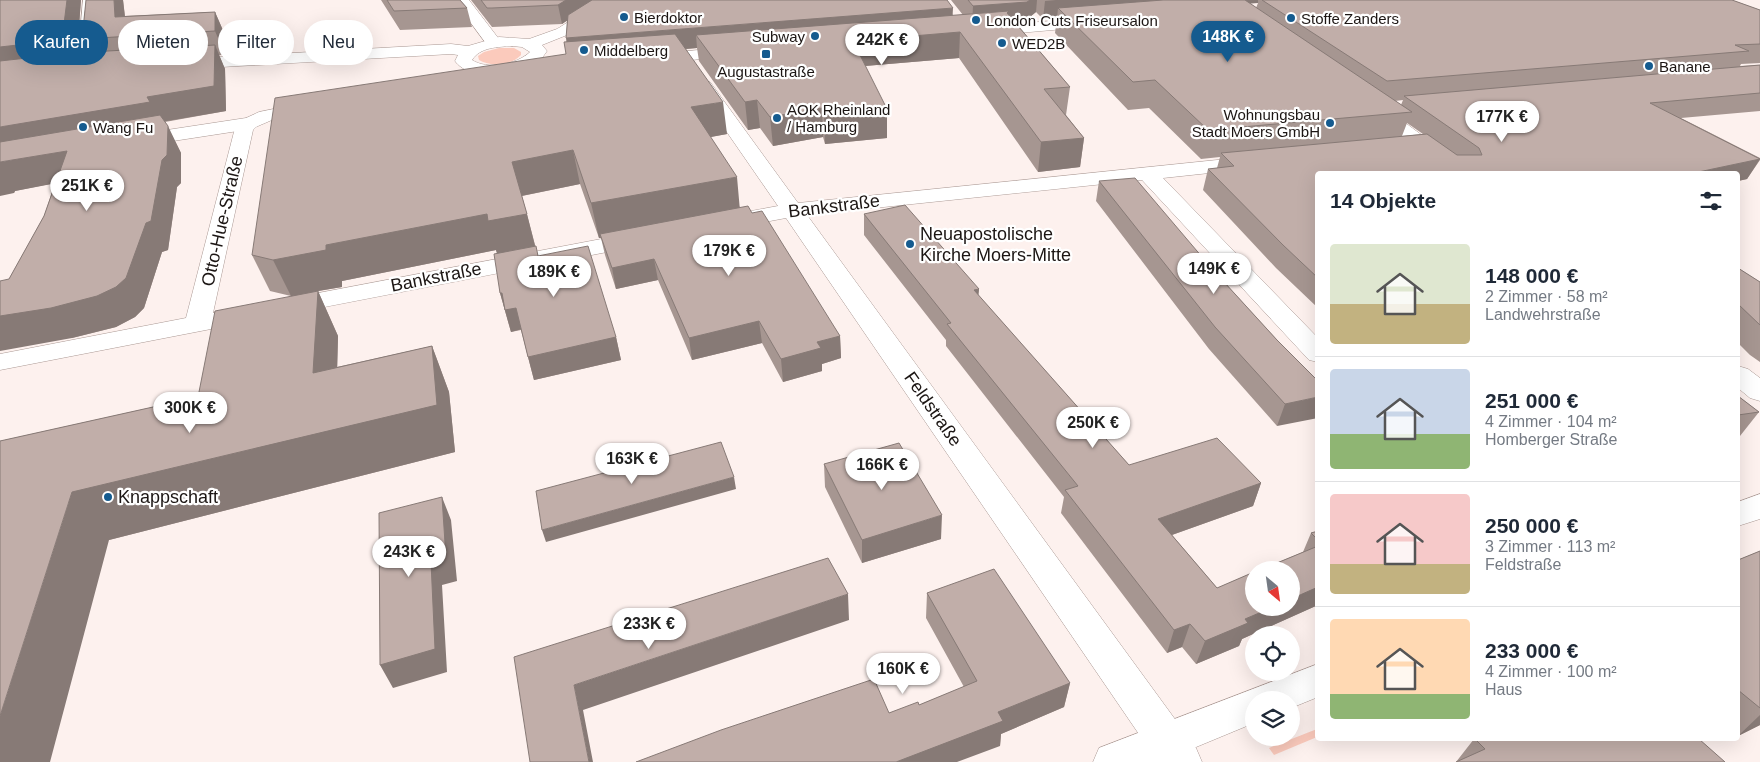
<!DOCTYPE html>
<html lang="de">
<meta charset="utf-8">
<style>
:root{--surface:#fff;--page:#f2f2f3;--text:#1f2937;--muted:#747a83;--line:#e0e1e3;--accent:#155b8f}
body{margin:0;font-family:Helvetica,sans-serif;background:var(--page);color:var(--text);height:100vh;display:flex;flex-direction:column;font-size:19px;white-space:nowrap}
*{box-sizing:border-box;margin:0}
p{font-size:16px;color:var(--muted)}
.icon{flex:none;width:28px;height:28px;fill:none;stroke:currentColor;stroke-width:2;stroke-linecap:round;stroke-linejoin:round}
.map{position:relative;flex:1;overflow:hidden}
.sheet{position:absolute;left:1315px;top:171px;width:425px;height:570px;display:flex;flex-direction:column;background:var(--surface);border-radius:5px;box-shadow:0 5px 20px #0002}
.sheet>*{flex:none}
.top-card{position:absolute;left:15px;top:20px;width:475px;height:45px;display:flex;gap:10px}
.needle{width:32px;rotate:151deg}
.buttons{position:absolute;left:1245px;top:561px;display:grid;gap:10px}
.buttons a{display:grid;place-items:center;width:55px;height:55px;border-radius:50%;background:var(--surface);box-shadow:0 5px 20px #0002;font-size:25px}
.price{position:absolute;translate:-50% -42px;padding:0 11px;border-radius:18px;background:#fff;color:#222;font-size:16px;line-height:32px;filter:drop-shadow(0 1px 2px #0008)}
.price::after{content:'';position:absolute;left:50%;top:30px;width:15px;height:11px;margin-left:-8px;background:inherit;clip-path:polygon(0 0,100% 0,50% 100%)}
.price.current{background:var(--accent);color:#fff}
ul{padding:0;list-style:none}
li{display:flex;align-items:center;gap:15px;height:125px;padding:0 15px}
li+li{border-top:1px solid var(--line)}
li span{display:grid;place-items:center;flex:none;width:140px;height:100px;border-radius:5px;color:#555}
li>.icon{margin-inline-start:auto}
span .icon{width:60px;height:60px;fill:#fffc;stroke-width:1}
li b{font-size:21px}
h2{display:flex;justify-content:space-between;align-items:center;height:60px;padding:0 15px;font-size:21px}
.pill{padding:0 18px;border-radius:22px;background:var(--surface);box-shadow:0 5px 20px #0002;font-size:18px;line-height:45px}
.pill.current{background:var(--accent);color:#fff}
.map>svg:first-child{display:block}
</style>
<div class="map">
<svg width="1760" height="762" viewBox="0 0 1760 762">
<rect width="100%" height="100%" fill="#fdf1ee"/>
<path fill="#fbcabc" d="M499,48H514L521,52V55C511,66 491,67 479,60L478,56L484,52Z
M1317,729V737L1274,755L1269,748Z"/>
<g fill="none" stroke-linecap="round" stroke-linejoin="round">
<defs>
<path id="street" d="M83,0H97L93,70L91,74H79L77,70Z
M454,0H469L502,43L500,46H488Z
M1093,18L1098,20L1101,23L1098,26L984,36L979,34L976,31L979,28L984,26Z
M734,47L740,49L742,52L740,55L653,64L647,62L645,59L647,56L653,54Z
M704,81L710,82L798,203L1256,156L1263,158L1266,162L1263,166L1256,168L1163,178L1318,338V362L1309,360L1142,180L807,215L1196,748L1202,762H1158L786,218L727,229L719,227L716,222L719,217L778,206L695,86L698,82Z
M1375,104L1381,105L1469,170L1472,174H1449L1369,113L1366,109L1369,105Z
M251,117L258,119L260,123L253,130L213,313L638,232L646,234L649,239L646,244L638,246L0,370V354L186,318L235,128L244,119Z
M1738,366L1748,369L1760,378V401L1750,398L1738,388Z"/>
<path id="secondary" d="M603,0H620L567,35L542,45L547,51C544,55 541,60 537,63C527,70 502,78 492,71C481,78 462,71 455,61L458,55L451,54L186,69L180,68L178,64L180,60L186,59L451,44L468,46L499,37L529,39L557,29ZM512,46L522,47L530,52C516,65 487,70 472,60C480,47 498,47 512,46Z
M308,102L314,103L317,107L314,111L272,120L251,129L134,147L127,145L124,141L127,137L134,135L246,118L259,112Z
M1760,494V519L1738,526V502Z
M1318,664V697L1291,708V700H1254V723L1160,762H1093L1099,748Z"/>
</defs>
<use href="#street" stroke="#aa9893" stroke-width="1"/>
<use href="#secondary" stroke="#aa9893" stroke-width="1"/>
<use href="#street" fill="#fff" fill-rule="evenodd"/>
<use href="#secondary" fill="#fff" fill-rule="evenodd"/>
</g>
<path fill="#a69691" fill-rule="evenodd" d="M0,0H81L77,52H89L82,39L86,0H123L125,16L215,12L225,35V55H219L225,69L226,111L165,122L181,153V183L177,187L168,250L162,252L144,308L135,317L116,327L72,338L9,279L44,216L55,183L15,191L14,193Z
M381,0H460L467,8L472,27L400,30Z
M471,0H947L953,16L963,15L951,0H1732L1760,10V63L1741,64L1740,66L1760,65V111L1681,118L1760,158V160L1747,179L1738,181V174H1318V308L1276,268L1203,190L1208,169L1217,168L1220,157L1201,159L1149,108L1128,110L1055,33L1057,18L1043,19L1036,12L1025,21L1015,22L1070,87L1066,115L1084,138L1080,167L1038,172L959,58L865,66L887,138L825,144L823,137L773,146L760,128L748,130L699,61L697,48L686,49L727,134L710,137L740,208L840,336L841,358L822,364V371L783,382L762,343L692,360L658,280L616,289L605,255L601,238H599L580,184L522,196L538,256L616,337L621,360L534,380L528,357L521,330L511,332L500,293L497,253L496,250L342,281V287L318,291L338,336L337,367L432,346L449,392L455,452L109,540L0,441L198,397L291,296L270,291L252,255L566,54L567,20L562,24L492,27ZM1250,3H1258L1256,8ZM1403,100L1401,105L1395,101ZM1407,123L1423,134L1402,136Z
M1099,181L1214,271L1277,340L1318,381L1277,426L1209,349L1096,201Z
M864,214L979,289L978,295L1129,465L1261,483L1253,506L1172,535L1217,588L1303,552L1311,533L1318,531V605L1242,639L1239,646L1196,664L1182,647L1167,653L1061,513L1064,497L946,346V340L864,235Z
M1738,268L1760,282V362L1750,355L1738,343Z
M1738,396L1759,412L1740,436H1738Z
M824,464L941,539L862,563L825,487Z
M1760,551V725L1738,736V560Z
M927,593L1070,683L1064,707L1001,734L1000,746L889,713L919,705L964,687L926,618Z
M1474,739H1699L1456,762Z"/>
<path fill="#877a76" d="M67,0H81L76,64L0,73V47Z
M114,0H123L127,36L115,17Z
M566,0H599L562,24L558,5Z
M1030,0H1037L1036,12L1025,21L972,25L973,6Z
M1056,0H1258V3L1068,17L1058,8L1057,18L1043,19L1045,1Z
M953,8L952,26L696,35L697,48L570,58L566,38Z
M215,12L225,35V55L215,31Z
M960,32L959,58L853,67V41Z
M215,45L225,69L226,111L161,122L0,157V127L147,97Z
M757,100L760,128L748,130L745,102Z
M723,102L727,134L695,140L691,107Z
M822,108L823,137L773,146L770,117Z
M887,109V138L825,144L824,115Z
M168,126L181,153V183L177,187L168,250L162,252L144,308L135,317L116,327L72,338L0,351V316Z
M1084,138L1080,167L1038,172L1041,142Z
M573,150L580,184L521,196L512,162Z
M67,151L83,178L15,191L14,193L0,196V162Z
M1760,159L1747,179L1738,181V174H1689Z
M737,177L740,211L600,234L601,238H599L591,203Z
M487,214H527L536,250L498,257L496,250L342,281V287L318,291L338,336L336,419L313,373L291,296L273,260L326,245Z
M654,259L658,280L616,289L612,268Z
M979,289L977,310L974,290Z
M500,293H502L516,308L522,329L511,332Z
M759,321L762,343L692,360L689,338Z
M840,336L841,358L822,364V371L783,382L781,359L817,342Z
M616,337L621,360L534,380L528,357Z
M432,346L449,392L455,452L109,540L50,762H0V716L72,492Z
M1318,397V418L1277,426L1285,404Z
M734,477L736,489L546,542L542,530Z
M1261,483L1253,506L1152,542L1158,519Z
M442,497L451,520L457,581L442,585L447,672L393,688L380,665L431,562Z
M942,515L941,539L862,563V540Z
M1318,587V605L1242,639L1239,646L1196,664L1205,641L1245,619L1271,608H1291V599Z
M848,594L849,620L583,710L593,762H589L574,685Z
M1190,624L1182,647L1167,653L1174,630Z
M1070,683L1064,707L1001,734L1000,746L957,762H896L998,712Z
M1760,715V725L1738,736Z"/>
<path fill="#c1aea9" stroke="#877a76" d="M0,0H67L62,40L0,47Z
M86,0H114L115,17L215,12V31L82,39Z
M387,0H460L467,8L394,11Z
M481,0H566L558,5L492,8H487Z
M592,0H947L953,8L566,38L568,15Z
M968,0H1030L1027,2L973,6Z
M1163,0H1245L1412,112L1208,130L1155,80L1133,82L1058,8Z
M1262,0H1732L1760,10V44L1735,45L1749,51L1387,81Z
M1009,11L1007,13L1070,87L1044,89L1084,138L1041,142L960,32L853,41L887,109L824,115L822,108L770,117L757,100L745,102L696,35Z
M675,34L723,102L691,107L737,177L591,203L573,150L512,162L527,214L488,221L487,214L326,245V250L273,260L252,255L275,98L566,54L564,42Z
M215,45L214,86L147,97L150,102L0,127V61L72,53Z
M1760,65V93L1650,103L1760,159L1689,174H1318V278L1283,245L1208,169L1234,166L1221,153L1427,134L1457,155H1482L1479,148L1404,96Z
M160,115L168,126L167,155L162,160L151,221L146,223L126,278L116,287L97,296L51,308L0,316V281L9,279L44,216L67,151L0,162V142Z
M1135,178L1214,271L1277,340L1318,381V397L1285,404L1215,327L1099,181Z
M905,205L979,289L974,290L1129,465L1217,438L1261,483L1158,519L1217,588L1254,572V608H1271L1245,619L1248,623L1205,641L1190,624L1174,630L1065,490L1078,486L947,324L951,323L864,214Z
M748,206L752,213L762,211L840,336L817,342L821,348L781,359L759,321L689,338L654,259L612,268L600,234Z
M536,246L538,256L588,246L616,337L528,357L516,308L505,310L502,293H500L494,254Z
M1738,268L1760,282V325L1738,304Z
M318,291L313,373L432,346L437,405L72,492L0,716V441L198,397L215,311Z
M1738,396L1759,412L1738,415Z
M721,442L734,477L542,530L536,491Z
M899,443L942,515L862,540L824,464Z
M442,497L446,558L431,562L435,649L380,665L379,513Z
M1318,531V540L1311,533Z
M1318,546V587L1291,599V570H1260Z
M1760,551V708L1738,690V560Z
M828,558L848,594L574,685L589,762H530L514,657Z
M994,569L1070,683L998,712L1003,721L896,762H636L721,730L874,679L889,713L918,702L919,705L977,681L927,593Z
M1475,739H1699L1725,762H1456L1485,749Z"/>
<g fill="#155b8f" stroke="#fff" stroke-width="2">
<circle cx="624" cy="17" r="5"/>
<circle cx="1291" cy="18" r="5"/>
<circle cx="976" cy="20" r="5"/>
<circle cx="815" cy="36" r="5"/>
<circle cx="1002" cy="43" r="5"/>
<circle cx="584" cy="50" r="5"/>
<rect x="761" y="49" width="10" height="10" rx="2.5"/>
<circle cx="1649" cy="66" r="5"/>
<circle cx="777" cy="118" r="5"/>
<circle cx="1330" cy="123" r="5"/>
<circle cx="83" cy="127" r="5"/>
<circle cx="910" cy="244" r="5"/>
<circle cx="108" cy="497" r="5"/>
</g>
<g text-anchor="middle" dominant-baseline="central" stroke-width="4.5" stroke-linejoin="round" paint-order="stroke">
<g font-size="15" fill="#1c1614" stroke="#fff" text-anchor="start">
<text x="634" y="17">Bierdoktor</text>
<text x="1301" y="18">Stoffe Zanders</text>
<text x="986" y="20">London Cuts Friseursalon</text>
<text x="805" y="36" text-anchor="end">Subway</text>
<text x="1012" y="43">WED2B</text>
<text x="594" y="50">Middelberg</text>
<text x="1659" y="66">Banane</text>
<text x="766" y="71" text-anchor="middle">Augustastraße</text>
<text x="787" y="109">AOK Rheinland<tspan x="787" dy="17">/ Hamburg</tspan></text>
<text x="1320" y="114" text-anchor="end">Wohnungsbau<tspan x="1320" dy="17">Stadt Moers GmbH</tspan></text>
<text x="93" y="127">Wang Fu</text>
</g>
<g font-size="18" fill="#1c1614" stroke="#fff">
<text transform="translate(834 206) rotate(-7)">Bankstraße</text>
<text transform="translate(222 221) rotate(-77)">Otto-Hue-Straße</text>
<text transform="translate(436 277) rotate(-11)">Bankstraße</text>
<text transform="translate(933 409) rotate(55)">Feldstraße</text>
</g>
<g font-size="18" fill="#1c1614" stroke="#fff" text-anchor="start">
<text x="920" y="234">Neuapostolische<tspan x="920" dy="21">Kirche Moers-Mitte</tspan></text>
<text x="118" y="497">Knappschaft</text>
</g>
</g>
</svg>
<div class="buttons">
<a><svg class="needle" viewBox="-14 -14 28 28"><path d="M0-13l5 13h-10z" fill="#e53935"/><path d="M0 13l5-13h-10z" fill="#747a83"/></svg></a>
<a><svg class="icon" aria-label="locate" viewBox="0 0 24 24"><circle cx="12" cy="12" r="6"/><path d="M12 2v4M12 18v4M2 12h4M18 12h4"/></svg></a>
<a><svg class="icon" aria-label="layers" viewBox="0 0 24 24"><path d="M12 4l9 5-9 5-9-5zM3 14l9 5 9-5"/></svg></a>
</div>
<b class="price current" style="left:1228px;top:63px">148K €</b>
<b class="price" style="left:882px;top:66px">242K €</b>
<b class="price" style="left:1502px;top:143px">177K €</b>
<b class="price" style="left:87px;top:212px">251K €</b>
<b class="price" style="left:729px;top:277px">179K €</b>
<b class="price" style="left:1214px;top:295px">149K €</b>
<b class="price" style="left:554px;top:298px">189K €</b>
<b class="price" style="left:190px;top:434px">300K €</b>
<b class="price" style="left:1093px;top:449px">250K €</b>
<b class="price" style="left:632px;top:485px">163K €</b>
<b class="price" style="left:882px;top:491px">166K €</b>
<b class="price" style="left:409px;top:578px">243K €</b>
<b class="price" style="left:649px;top:650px">233K €</b>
<b class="price" style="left:903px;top:695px">160K €</b>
<div class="top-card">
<a class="pill current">Kaufen</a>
<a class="pill">Mieten</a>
<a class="pill">Filter</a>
<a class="pill">Neu</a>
</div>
<section class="sheet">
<h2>14 Objekte<svg class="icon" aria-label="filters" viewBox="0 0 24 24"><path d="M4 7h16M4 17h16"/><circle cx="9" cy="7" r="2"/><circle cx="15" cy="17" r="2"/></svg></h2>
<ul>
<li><span style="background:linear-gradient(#dfe7d0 60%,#c2b280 0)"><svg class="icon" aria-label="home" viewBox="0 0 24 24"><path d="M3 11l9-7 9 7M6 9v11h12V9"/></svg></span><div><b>148 000 €</b><p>2 Zimmer · 58 m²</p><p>Landwehrstraße</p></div></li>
<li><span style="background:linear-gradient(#c9d6e8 65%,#8fb573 0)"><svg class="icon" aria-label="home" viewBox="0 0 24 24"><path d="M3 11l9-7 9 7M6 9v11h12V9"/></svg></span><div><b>251 000 €</b><p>4 Zimmer · 104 m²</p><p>Homberger Straße</p></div></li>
<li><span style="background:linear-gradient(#f6c9c9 70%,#c2b280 0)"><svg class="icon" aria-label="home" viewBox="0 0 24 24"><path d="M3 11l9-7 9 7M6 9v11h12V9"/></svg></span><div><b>250 000 €</b><p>3 Zimmer · 113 m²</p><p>Feldstraße</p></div></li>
<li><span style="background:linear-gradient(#ffd9b3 75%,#8fb573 0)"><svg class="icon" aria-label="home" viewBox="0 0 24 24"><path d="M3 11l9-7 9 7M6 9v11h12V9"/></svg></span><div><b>233 000 €</b><p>4 Zimmer · 100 m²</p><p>Haus</p></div></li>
</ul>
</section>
</div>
